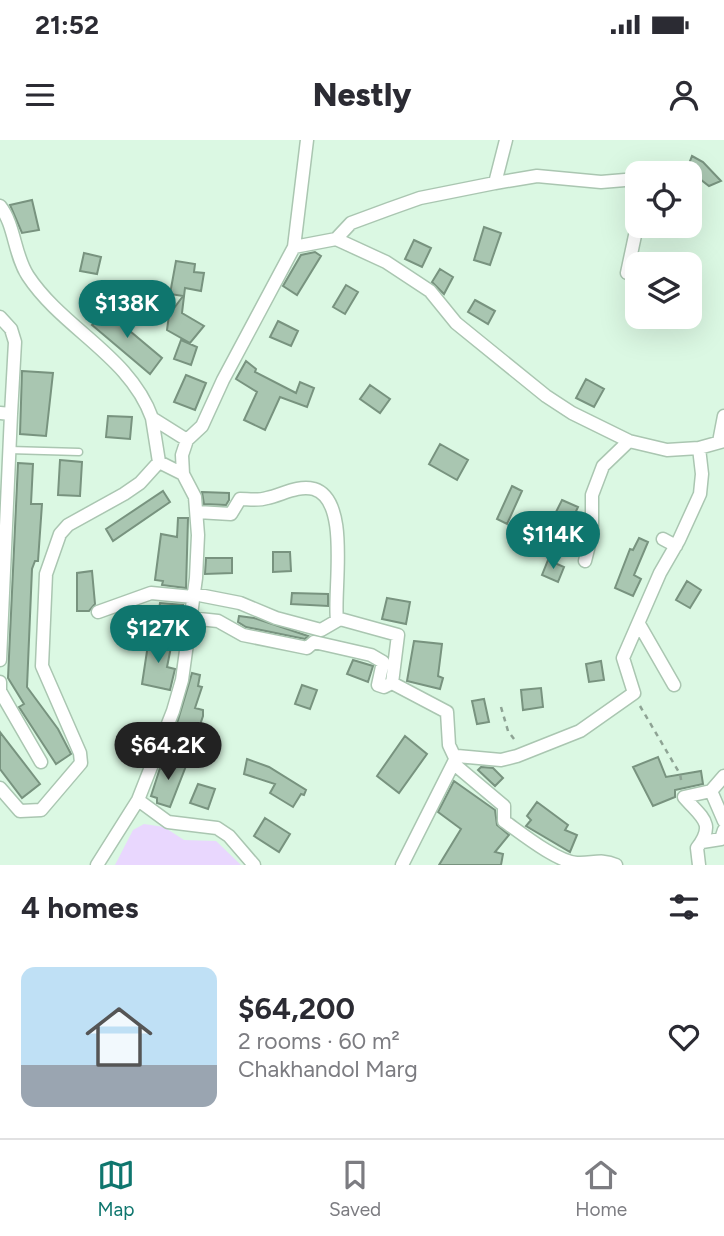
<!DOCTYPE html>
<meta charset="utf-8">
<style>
:root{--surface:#fff;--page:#f7f7f7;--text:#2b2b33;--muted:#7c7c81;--line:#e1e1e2;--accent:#0f766e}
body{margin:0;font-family:Figtree,sans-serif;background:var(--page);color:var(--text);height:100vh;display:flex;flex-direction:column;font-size:26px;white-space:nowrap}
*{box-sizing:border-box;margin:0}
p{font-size:23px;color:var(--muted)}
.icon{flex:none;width:38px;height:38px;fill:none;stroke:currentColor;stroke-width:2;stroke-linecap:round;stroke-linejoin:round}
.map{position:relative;height:725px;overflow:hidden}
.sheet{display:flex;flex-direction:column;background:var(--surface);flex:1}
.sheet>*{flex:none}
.controls{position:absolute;left:625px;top:21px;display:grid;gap:14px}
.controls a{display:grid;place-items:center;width:77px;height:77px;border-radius:14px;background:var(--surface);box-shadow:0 7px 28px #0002;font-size:35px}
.price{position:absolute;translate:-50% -60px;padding:0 16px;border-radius:24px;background:var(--accent);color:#fff;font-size:23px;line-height:46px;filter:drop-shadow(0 2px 4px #0008)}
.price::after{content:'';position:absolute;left:50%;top:42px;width:21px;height:16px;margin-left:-10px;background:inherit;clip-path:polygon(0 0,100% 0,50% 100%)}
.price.active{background:#222;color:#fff}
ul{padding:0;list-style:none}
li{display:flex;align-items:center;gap:21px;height:175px;padding:0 21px}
li span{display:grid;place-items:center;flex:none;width:196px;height:140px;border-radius:14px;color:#555}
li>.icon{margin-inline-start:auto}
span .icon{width:84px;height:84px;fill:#fffc;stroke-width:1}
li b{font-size:30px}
h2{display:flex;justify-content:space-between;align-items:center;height:84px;padding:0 21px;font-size:30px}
.status{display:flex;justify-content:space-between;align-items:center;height:49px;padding:0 35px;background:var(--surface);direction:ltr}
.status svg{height:19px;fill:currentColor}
header{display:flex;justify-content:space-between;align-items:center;height:91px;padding:0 21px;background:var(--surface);font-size:32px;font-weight:800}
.tab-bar{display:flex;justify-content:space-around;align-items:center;height:98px;border-top:2px solid var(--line);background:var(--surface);font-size:19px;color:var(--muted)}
.tab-bar a{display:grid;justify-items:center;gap:4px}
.tab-bar .active{color:var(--accent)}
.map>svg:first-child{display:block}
</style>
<div class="status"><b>21:52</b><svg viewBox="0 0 49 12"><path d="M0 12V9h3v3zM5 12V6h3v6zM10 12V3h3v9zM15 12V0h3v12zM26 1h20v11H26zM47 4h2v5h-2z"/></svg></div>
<header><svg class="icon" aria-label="menu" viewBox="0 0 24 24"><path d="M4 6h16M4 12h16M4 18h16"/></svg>Nestly<svg class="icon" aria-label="person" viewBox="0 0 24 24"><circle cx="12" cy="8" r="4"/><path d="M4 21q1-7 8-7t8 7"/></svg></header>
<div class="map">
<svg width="724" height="725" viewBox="0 0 724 725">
<rect width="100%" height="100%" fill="#dbf8e3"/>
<path fill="#e9d7fe" d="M144,684L164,687L184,700L216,701L241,725H115L133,690Z"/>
<path fill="#a9c6b1" stroke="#78937f" stroke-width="2" d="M692,16L703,22L721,41L709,46L687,29Z
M32,60L39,90L22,93L10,65Z
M484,87L501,93L490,125L474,120Z
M414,100L431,108L422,127L405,119Z
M315,112L321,116L297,155L283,146L301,115Z
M84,113L101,117L97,134L80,131Z
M176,121L195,124L194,132L204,133L201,151L185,148L182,173L204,186L190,203L167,190L169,175L183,156L170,154Z
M440,129L453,137L444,154L432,142Z
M346,145L358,152L345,174L333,167Z
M475,160L495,171L488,184L468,172Z
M113,166L123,177L118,181L162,218L150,234L92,185Z
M278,181L298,191L291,206L270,197Z
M181,200L197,207L191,225L174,219Z
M246,221L256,229L255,232L296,253L300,242L314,248L307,267L280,257L265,290L244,280L257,252L236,239Z
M22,231L53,233L46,296L20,294Z
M186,235L206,243L195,270L174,262Z
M586,239L604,249L594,267L576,258Z
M370,245L390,259L380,273L360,259Z
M108,276L132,277L130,299L106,297Z
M440,304L468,320L457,340L429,324Z
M60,320L82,322L80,356L58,355Z
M18,323L33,324L31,364H42L38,421H35L32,429L27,547L58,589L71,614L56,624L19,567L24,564L8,538Z
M512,346L522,351L507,384L497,379Z
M163,351L170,362L113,401L106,389Z
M202,352L229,353V360L226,365L204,364Z
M562,360L578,367L571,382L555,374Z
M178,378H188L186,448L162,445L163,441L155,440L161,394L177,397Z
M639,398L648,402L634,435L641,439L633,456L615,448L630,409L633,410Z
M273,412H290L291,431L273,432Z
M206,418H232V433L205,434Z
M548,420L564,427L558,442L542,435Z
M92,431L95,464L89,471H77V433Z
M687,441L701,450L690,468L676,460Z
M292,453L328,454V466L291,464Z
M387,458L410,462L406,484L382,479Z
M160,463L183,465L181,478L158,475Z
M239,476L254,478L308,496L305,499L246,487L238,482Z
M149,498L172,502L167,527L175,529L170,550L142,544Z
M414,501L442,504L438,536L443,538L440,549L407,541Z
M353,520L373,526L368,542L347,534Z
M601,521L604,540L589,542L586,524Z
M192,533L200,535L198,546L202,547L195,568L203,570V576L190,614L170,607Z
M302,545L317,550L310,569L295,564Z
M541,548L543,567L523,570L521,550Z
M484,559L489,582L477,584L472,561Z
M0,592L40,644L22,658L0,629Z
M405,596L427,614L399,653L377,636Z
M168,615L186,626L170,667L157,663V658L151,656L160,628L165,630Z
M658,617L666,637L701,631L703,644L675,650V657L653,666L633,627Z
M247,619L269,627L306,650L304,655L301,654L293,667L270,653L275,644L244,634Z
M481,627L493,628L503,638L495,646L478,630Z
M454,641L495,670L497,685L509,695L495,712L503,714L501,725H439L461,689L438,672Z
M198,644L215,649L208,669L190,663Z
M537,662L568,685L565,690L577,695L570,712L526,686L531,680L527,676Z
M265,678L290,694L279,712L254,696Z"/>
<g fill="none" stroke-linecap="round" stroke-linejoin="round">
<defs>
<path id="lane" d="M9,310L79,312"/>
<path id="street" d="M495,43L506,0
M0,66C15,85 14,115 28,136C63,189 130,216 152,278
M336,99L351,83L389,69L420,58L495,43L537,36L601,42L637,39
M294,107L307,0
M627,133L637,86
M0,177L11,189L15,202L11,274
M0,273L11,274L0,520
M152,278L187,300L182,315L183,334L159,322Z
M187,300L202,286L223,240L294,107L336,99L386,122L430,151L456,183L546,256L572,273L629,301L667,310L699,308L724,301
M719,302L724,276
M197,372L231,374L240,359C248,359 258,361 267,358C282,355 297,345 314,349C351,360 333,451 337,480
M663,399L676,406
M585,421L592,393V355L603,326L629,301
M194,454L240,463L276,478L321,490L340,479L398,495L392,543L447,572L449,605L456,620
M98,472L151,453L193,457
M190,478L218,481L243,495L307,508L314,502L371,515L383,522L378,545L384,547L392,543
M639,484L674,545
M0,542V551L41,622
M454,624L504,666V681C521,693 557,722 577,723C592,724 601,718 616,725
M0,648L20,671L41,670L81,623L80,613L42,526L46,434L60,394L68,385L124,354L140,343L159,322
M711,651L724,681
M711,651L724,636
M138,660L168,682L217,688L229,696L254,725
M702,702L721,699L724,690
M97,725L138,660L173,571L182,540L196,438L198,395L195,357L183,334
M402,725L457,616L501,620L517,616L580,591L634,553L623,518L660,433L679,400L700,354L702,334L699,308
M699,725L697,708C716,683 702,678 684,657L711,651"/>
</defs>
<use href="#lane" stroke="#aac6b1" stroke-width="9"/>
<use href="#street" stroke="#aac6b1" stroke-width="15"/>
<path stroke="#8ea394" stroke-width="2.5" stroke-dasharray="5 5" stroke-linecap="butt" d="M640,566L680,634L682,645
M501,567L508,591L517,603"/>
<use href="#lane" stroke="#fff" stroke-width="6"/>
<use href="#street" stroke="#fff" stroke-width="12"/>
</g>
</svg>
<div class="controls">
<a><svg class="icon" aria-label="locate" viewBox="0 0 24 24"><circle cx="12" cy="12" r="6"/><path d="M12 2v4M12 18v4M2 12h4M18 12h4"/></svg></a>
<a><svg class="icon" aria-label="layers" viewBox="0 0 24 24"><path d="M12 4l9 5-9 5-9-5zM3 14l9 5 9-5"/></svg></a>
</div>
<b class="price" style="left:127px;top:200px">$138K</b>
<b class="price" style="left:553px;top:431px">$114K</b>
<b class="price" style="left:158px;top:525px">$127K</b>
<b class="price active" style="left:168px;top:642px">$64.2K</b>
</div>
<section class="sheet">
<h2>4 homes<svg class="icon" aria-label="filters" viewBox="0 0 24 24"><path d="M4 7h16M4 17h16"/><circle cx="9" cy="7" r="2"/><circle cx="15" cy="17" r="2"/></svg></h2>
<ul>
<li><span style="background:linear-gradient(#bfe0f5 70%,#9aa5b1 0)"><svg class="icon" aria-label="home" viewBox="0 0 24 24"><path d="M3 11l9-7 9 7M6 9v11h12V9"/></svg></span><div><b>$64,200</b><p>2 rooms · 60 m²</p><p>Chakhandol Marg</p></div><svg class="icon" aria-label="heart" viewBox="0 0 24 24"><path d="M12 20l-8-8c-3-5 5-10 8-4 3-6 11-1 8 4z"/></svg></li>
</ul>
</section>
<nav class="tab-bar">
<a class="active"><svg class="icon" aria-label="map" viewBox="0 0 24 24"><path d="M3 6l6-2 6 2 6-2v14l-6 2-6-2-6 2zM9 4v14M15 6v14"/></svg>Map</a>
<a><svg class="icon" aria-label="saved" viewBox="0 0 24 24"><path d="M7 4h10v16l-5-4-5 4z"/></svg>Saved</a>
<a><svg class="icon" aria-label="home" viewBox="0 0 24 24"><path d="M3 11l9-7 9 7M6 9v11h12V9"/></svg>Home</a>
</nav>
